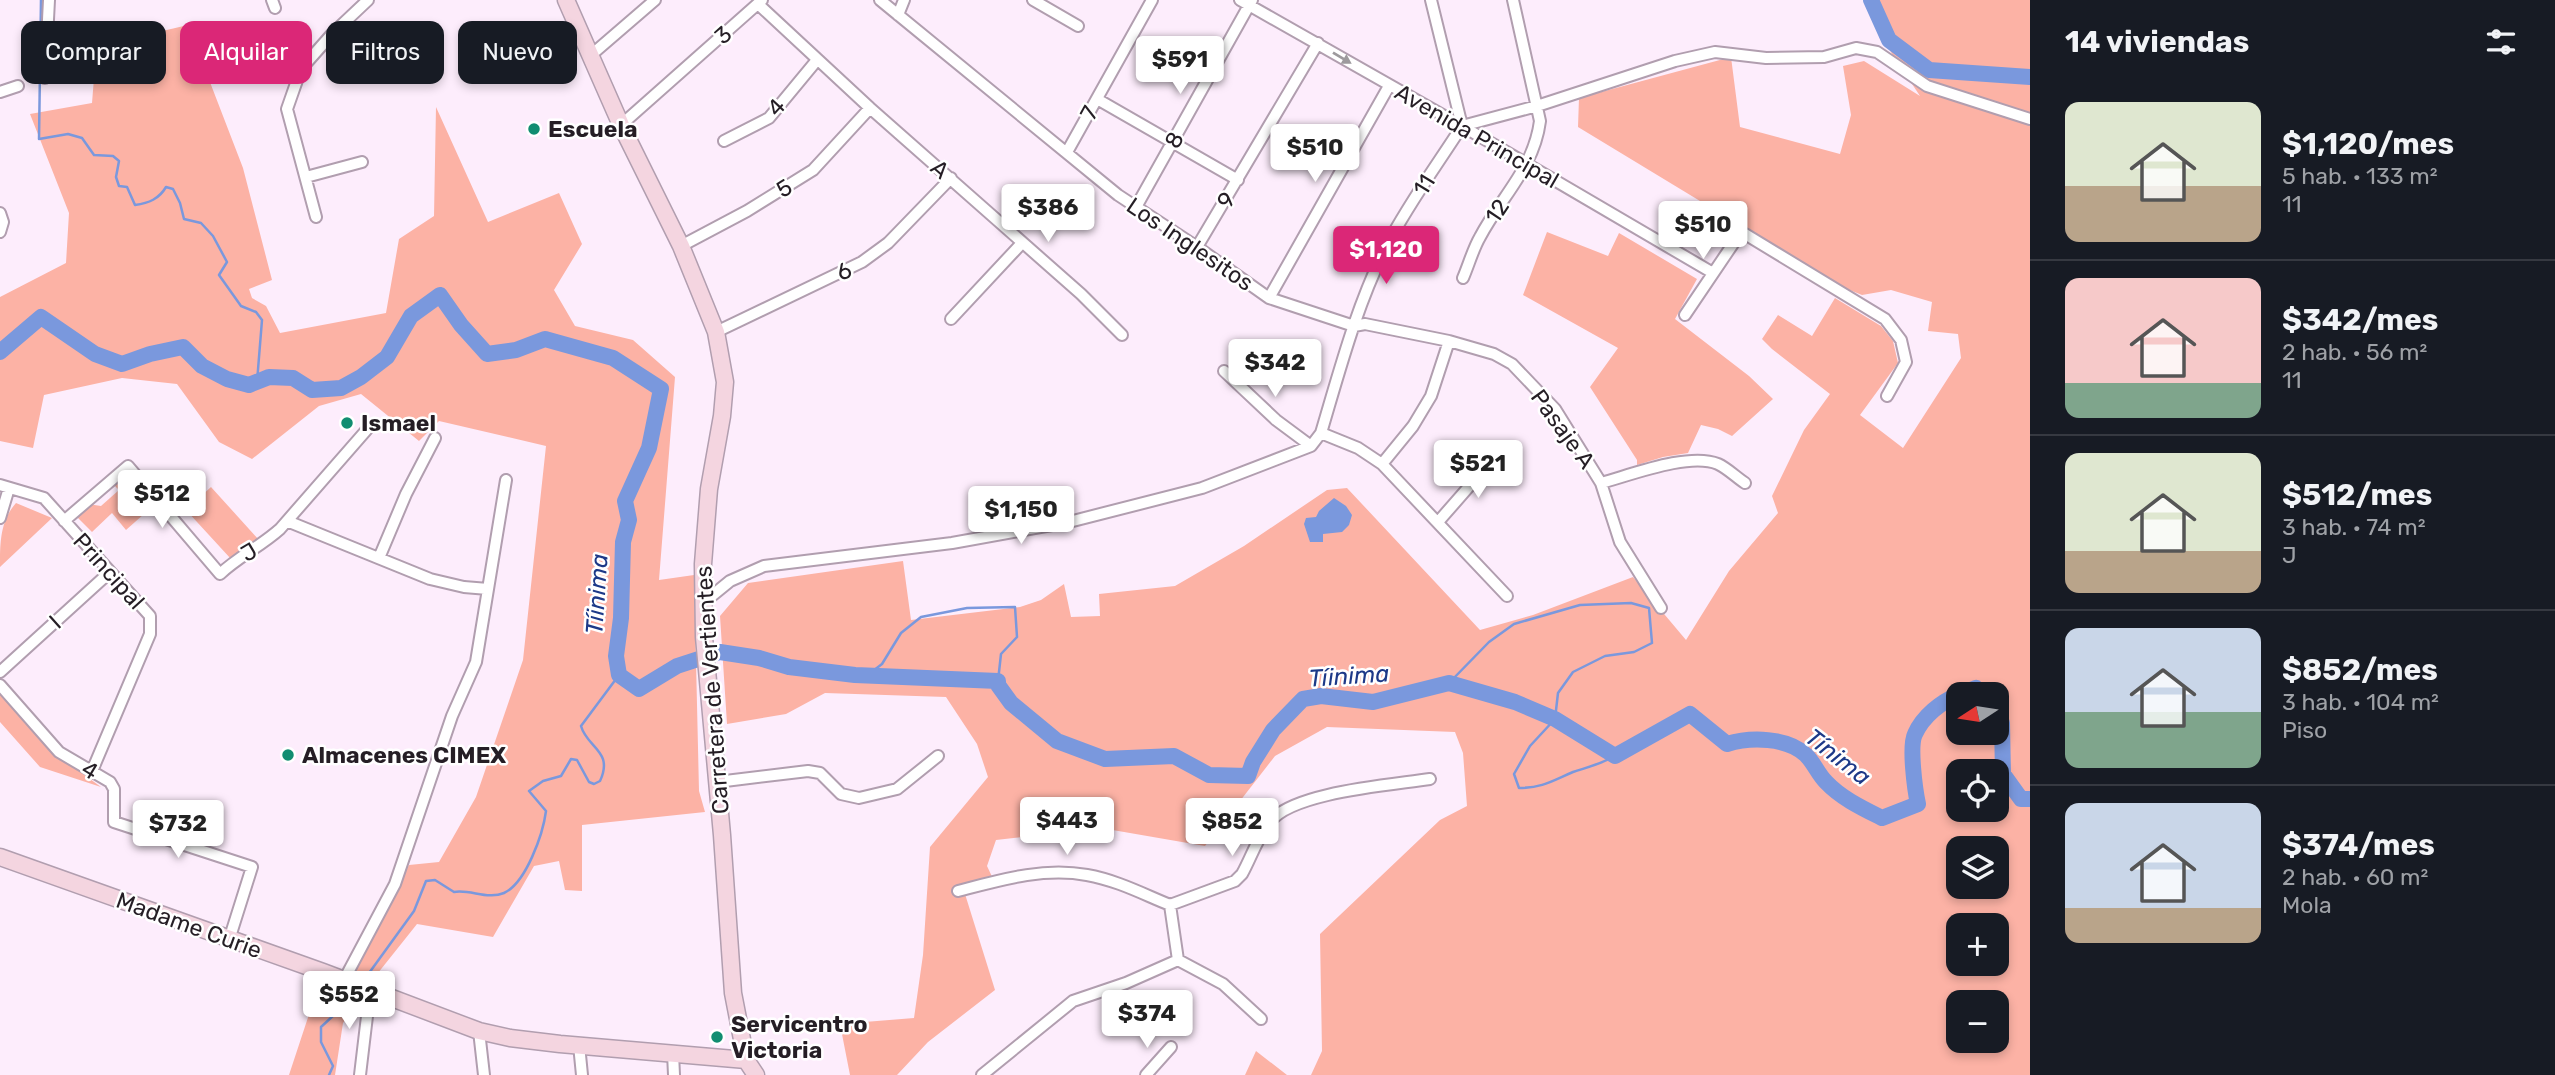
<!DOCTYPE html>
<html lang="es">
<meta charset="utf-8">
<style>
:root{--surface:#171b24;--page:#242831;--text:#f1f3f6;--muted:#9ea1a6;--line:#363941;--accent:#db2777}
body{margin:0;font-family:Rubik,sans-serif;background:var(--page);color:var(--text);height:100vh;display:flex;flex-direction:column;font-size:26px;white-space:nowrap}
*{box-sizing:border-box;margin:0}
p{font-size:23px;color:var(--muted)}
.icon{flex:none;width:38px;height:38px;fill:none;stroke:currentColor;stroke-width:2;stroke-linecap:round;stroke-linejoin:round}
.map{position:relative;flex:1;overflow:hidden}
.sheet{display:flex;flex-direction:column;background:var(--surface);width:525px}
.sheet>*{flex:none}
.banner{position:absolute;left:21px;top:21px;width:665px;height:63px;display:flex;gap:14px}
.needle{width:46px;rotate:258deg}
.fabs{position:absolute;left:1946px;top:682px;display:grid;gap:14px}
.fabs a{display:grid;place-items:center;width:63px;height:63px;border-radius:14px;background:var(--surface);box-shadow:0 4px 10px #0003;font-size:35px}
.price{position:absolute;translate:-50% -60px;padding:0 16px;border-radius:7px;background:#fff;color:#222;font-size:23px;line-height:46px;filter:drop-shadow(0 2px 4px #0008)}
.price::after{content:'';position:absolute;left:50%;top:42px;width:21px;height:16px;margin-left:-10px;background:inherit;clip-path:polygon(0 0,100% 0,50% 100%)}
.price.current{background:var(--accent);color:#fff}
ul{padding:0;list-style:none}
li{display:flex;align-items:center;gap:21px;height:175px;padding:0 35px}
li+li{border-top:2px solid var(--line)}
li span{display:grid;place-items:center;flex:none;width:196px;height:140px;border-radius:14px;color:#555}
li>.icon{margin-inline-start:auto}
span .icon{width:84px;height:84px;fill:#fffc;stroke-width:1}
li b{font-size:30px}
h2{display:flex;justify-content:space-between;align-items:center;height:84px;padding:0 35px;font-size:30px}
.chip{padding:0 24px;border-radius:14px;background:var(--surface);box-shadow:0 4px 10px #0003;font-size:24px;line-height:63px}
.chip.current{background:var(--accent);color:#fff}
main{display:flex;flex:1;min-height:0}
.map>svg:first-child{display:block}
</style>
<main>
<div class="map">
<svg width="2030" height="1075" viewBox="0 0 2030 1075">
<rect width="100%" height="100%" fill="#fdedfc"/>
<path fill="#fcb2a5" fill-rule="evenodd" d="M1871,0H2030V1075H1311L1322,1051L1320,934L1440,820L1467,806L1463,753L1455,732L1327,727L1275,756L1205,846L1101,828L996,840L987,866L995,883L965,894L995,990L928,1042L897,1075H850L840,1024L914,1018L923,955L930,847L988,777L977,744L946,697L825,693L786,714L727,724L720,616L748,583L903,561L911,620L1020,607L1041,600L1064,584L1071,617L1100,616L1099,594L1175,586L1244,546L1327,490L1347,488L1480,630L1533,615L1633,577L1686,640L1729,571L1778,513L1772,496L1804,430L1830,394L1772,349L1762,339L1778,315L1812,336L1835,298L1881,326L1893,341L1898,363L1860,415L1903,448L1961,358L1958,334L1928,331L1932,302L1891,290L1862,295L1842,287L1578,127L1579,98L1731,57L1740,127L1840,154L1851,115L1843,66L1864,61L1920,96L1883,40ZM1958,695H1997V733H1958ZM1958,772H1997V810H1958ZM1958,849H1997V887H1958ZM1958,926H1997V964H1958ZM1958,1003H1997V1041H1958Z
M188,25L243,168L272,280L249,289L252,298L266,306L280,333L386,313L399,239L434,216L436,107L488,222L559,193L582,244L554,290L575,326L633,340L675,377L659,580L694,575L699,791L705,812L582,825V891L565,890L559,861L534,866L493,937L417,924L370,983L343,1023L335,1075H289L323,972L348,979L409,865L439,862L476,797L523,660L546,446L439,421L419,441L361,394L319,406L252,459L219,442L177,384L122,378L44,395L33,448L0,441V297L66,263L69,213L30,114L92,103L96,53L107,44Z
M1547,232L1608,256L1619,233L1697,279L1675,319L1749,376L1773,399L1732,436L1718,429L1701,425L1688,453L1663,457L1637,465V460L1590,387L1618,348L1523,295Z
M130,476L153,506L126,530L112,513L92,532L75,515L88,504L101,506L119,490L113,484L121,477Z
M211,487L259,540L231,559L186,510Z
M16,503L52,518L0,567C0,543 0,521 16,503Z
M0,693L50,750L101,787L40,767L0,722Z
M1256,1051L1287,1075H1245Z"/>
<path fill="#7a98dd" d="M1334,498L1346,506L1352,515L1349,525L1342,532L1323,534V542H1310L1304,524L1306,518L1316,517L1319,511Z"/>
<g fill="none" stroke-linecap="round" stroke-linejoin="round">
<path stroke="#7a98dd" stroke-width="2.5" d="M41,0L39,139L68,134L82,138L94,155L113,156L119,161L116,177L119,186L127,187L135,205C149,203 159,199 166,187L173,189L180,203L184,219L201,223L213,236L227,262L219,275L241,306L256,312L262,320L257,382
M869,674L882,664L901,633L921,617L967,608L1015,607L1017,637L1001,654L998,681
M1449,683L1489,642L1514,624L1580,605L1631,603L1649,608L1652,643L1634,652L1605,656L1573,672L1558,693L1555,719L1530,746L1514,774L1519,788C1542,788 1552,781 1573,772C1588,767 1601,764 1615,756
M364,980L414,911L426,881L435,880L454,892C470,889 488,900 504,893C526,883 543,834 546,811L529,791L543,781L561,776L571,759L577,760L589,782L594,784L600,781C614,751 587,748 581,726L619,675
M329,1075L333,1066L321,1042V1027L347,1003L356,991"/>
<path stroke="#7a98dd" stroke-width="16" d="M1871,0L1889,40L1929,70L2030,77
M0,352L41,317L95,354L122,364L150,354L183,347L202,366L227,379L249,385L269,377L293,378L312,390L341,388L361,377L387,357L411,316L440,295L461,325L487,354L516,350L545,339L613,358L661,389L649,448L625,501L629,520L623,542L621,618L616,656L619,675L639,689L677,666L720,652L759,658L789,667L855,675L998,681V685L1011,703L1057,741L1105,759L1174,756L1209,775L1248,776L1253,762L1273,730L1303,699L1321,696L1373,702L1449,683L1515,702L1555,719L1615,756L1690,714L1727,744C1750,737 1787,737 1806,755C1814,763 1818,774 1826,782C1841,798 1862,808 1882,818L1918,804C1915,790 1909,746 1915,734C1923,716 1941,702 1958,695
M1959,695L1976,688L1982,695
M1997,716L2002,723L2003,774L2021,799H2030"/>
<defs>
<path id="street" d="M272,0L275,8
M880,0L1118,195L1197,247L1269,298L1354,326L1365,324L1449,341L1494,354L1512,364L1555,409L1601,483L1620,542L1661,608
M1033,0L1078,26
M1240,0L1462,126L1713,273
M1431,0L1462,126
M758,4L870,108L1081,294L1122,335
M898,15L904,0
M590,56L655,0
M45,78L49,0
M0,92L18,86
M1097,99L1238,180
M621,125L762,0
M1462,126L1537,106L1675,61L1715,52L1766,58L1824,57L1856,48L1877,52L1927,86L2030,119
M724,141L769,118L817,60
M1067,152L1152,0
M306,177L362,162
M1136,207L1252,0
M0,213L3,222L0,232
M316,217L287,109L301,69L332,34L368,0
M681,246L747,211L813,170L870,108
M1197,247L1318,43
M1463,278C1469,264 1473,249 1480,237C1501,197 1534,168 1540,121L1513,0
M1269,298L1389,86
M1685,315L1737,238L1745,234L1885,319L1901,340L1906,362L1887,396
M951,319L1022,243
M716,332L862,262L888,243L951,178
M1224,371L1276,420L1311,446
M1321,433L1358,448L1382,464L1507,596
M1382,464L1413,426L1431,396L1449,341
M1601,483C1631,475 1689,452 1718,464C1727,468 1736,477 1745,483
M0,485L44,498L150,616V634L92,771
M0,518L9,488
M64,521L128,466L220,574C238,557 261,546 280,529L370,426
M287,521L430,579L464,587L488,589
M1438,522L1494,458
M379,558L406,494L435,438
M703,603L730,581L764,566L952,543L1069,522L1202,488L1311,446L1321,433C1340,369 1357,304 1387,245C1409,203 1437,165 1462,126
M0,672L110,572
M0,685L59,752L110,782L114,789V822L252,867L229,940
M717,782L808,771L820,773L841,794L859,798L897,789L938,756
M958,891C1000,880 1043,867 1087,875C1116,880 1143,894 1170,905L1235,881L1242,874C1251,858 1258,836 1270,822C1292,792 1392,785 1430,779
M1170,905L1178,960
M1178,960L1223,984L1261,1019
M344,980L395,884L452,716L476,662L506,480
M479,1031L484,1075
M579,1045L582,1075
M673,1053L674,1075
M360,1075L370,991
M982,1075L1073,1001L1126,983L1178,960
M1146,1075L1171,1047"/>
<path id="secondary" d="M566,0L621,125L681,246L716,332L725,382L722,416L709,489L703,564L704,637L722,835L733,993L746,1060L756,1075
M0,857L323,972L479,1031L510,1038L560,1044L746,1060"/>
</defs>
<use href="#street" stroke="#b19eaf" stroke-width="14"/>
<use href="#secondary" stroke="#b19eaf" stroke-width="19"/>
<use href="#street" stroke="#fff" stroke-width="10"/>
<use href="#secondary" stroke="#f4d5e0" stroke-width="16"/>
</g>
<defs><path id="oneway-solid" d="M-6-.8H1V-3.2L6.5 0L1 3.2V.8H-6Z" transform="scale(1.75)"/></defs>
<use fill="#9d9a9d" href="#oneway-solid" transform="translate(1342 58) rotate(31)"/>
<g fill="#118d71" stroke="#fff" stroke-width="2.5">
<circle cx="534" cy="129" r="7"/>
<circle cx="347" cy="423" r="7"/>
<circle cx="288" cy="755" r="7"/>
<circle cx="717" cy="1037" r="7"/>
</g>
<g text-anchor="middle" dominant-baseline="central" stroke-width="5" stroke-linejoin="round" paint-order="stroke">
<g font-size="23" fill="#251e25" stroke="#fff">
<text transform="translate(723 35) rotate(-41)">3</text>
<text transform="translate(776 107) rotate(-47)">4</text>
<text transform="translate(1089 113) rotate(-61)">7</text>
<text transform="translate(1477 136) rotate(30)">Avenida Principal</text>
<text transform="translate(1174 140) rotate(-61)">8</text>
<text transform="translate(940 169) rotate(41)">A</text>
<text transform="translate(1424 185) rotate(-58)">11</text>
<text transform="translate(784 188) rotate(-32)">5</text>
<text transform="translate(1226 200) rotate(-58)">9</text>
<text transform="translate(1497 211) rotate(-56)">12</text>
<text transform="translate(1190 244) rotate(34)">Los Inglesitos</text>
<text transform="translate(844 271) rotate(-25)">6</text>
<text transform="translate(1563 429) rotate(54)">Pasaje A</text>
<text transform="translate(249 552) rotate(-31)">J</text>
<text transform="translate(109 571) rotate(48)">Principal</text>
<text transform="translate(55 622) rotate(-42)">I</text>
<text transform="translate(712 690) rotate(-94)">Carretera de Vertientes</text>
<text transform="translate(90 770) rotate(31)">4</text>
<text transform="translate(189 925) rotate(20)">Madame Curie</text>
</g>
<g font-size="23" font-weight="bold" fill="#251e25" stroke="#fff" text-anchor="start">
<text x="548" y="129">Escuela</text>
<text x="361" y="423">Ismael</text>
<text x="302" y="755">Almacenes CIMEX</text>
<text x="731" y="1024">Servicentro<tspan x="731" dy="26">Victoria</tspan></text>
</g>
<g font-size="24" font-style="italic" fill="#1d3988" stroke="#fff">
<text transform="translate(597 594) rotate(-86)">Tíinima</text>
<text transform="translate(1349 676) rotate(-4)">Tíinima</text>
<text transform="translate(1838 757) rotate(38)">Tínima</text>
</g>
</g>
</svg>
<div class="fabs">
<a><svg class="needle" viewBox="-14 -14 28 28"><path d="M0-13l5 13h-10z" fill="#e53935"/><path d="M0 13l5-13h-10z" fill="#9ea1a6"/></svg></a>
<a><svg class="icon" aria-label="locate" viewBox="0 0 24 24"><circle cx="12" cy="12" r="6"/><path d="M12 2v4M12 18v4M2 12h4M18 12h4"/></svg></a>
<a><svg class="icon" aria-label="layers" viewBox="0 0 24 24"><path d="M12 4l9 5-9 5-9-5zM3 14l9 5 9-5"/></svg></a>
<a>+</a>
<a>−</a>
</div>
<b class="price" style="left:1180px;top:96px">$591</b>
<b class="price" style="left:1315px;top:184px">$510</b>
<b class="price" style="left:1048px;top:244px">$386</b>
<b class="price" style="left:1703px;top:261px">$510</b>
<b class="price current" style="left:1386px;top:286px">$1,120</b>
<b class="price" style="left:1275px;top:399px">$342</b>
<b class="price" style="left:1478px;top:500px">$521</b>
<b class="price" style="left:162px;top:530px">$512</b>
<b class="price" style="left:1021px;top:546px">$1,150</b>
<b class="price" style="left:1067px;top:857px">$443</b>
<b class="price" style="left:1232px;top:858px">$852</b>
<b class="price" style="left:178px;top:860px">$732</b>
<b class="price" style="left:349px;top:1031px">$552</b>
<b class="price" style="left:1147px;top:1050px">$374</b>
<div class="banner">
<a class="chip">Comprar</a>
<a class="chip current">Alquilar</a>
<a class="chip">Filtros</a>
<a class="chip">Nuevo</a>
</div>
</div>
<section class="sheet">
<h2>14 viviendas<svg class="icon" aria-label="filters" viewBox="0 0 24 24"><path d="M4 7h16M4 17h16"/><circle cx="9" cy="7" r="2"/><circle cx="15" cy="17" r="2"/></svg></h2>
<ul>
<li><span style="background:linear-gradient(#dfe7d0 60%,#b9a48a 0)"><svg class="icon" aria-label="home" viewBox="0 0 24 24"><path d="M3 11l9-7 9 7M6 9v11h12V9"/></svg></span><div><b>$1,120/mes</b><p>5 hab. · 133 m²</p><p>11</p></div></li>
<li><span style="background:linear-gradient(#f6c9c9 75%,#7fa58c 0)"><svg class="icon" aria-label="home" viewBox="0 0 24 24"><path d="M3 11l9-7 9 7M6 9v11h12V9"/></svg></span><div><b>$342/mes</b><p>2 hab. · 56 m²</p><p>11</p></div></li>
<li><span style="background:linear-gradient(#dfe7d0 70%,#b9a48a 0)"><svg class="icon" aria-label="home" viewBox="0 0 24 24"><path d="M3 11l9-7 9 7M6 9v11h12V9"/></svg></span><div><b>$512/mes</b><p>3 hab. · 74 m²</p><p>J</p></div></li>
<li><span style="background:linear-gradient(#c9d6e8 60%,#7fa58c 0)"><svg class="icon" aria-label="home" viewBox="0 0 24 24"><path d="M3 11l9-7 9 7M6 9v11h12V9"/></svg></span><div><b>$852/mes</b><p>3 hab. · 104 m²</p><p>Piso</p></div></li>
<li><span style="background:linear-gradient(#c9d6e8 75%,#b9a48a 0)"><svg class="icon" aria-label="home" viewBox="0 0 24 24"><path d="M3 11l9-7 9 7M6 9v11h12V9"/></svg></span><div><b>$374/mes</b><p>2 hab. · 60 m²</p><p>Mola</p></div></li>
</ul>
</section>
</main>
